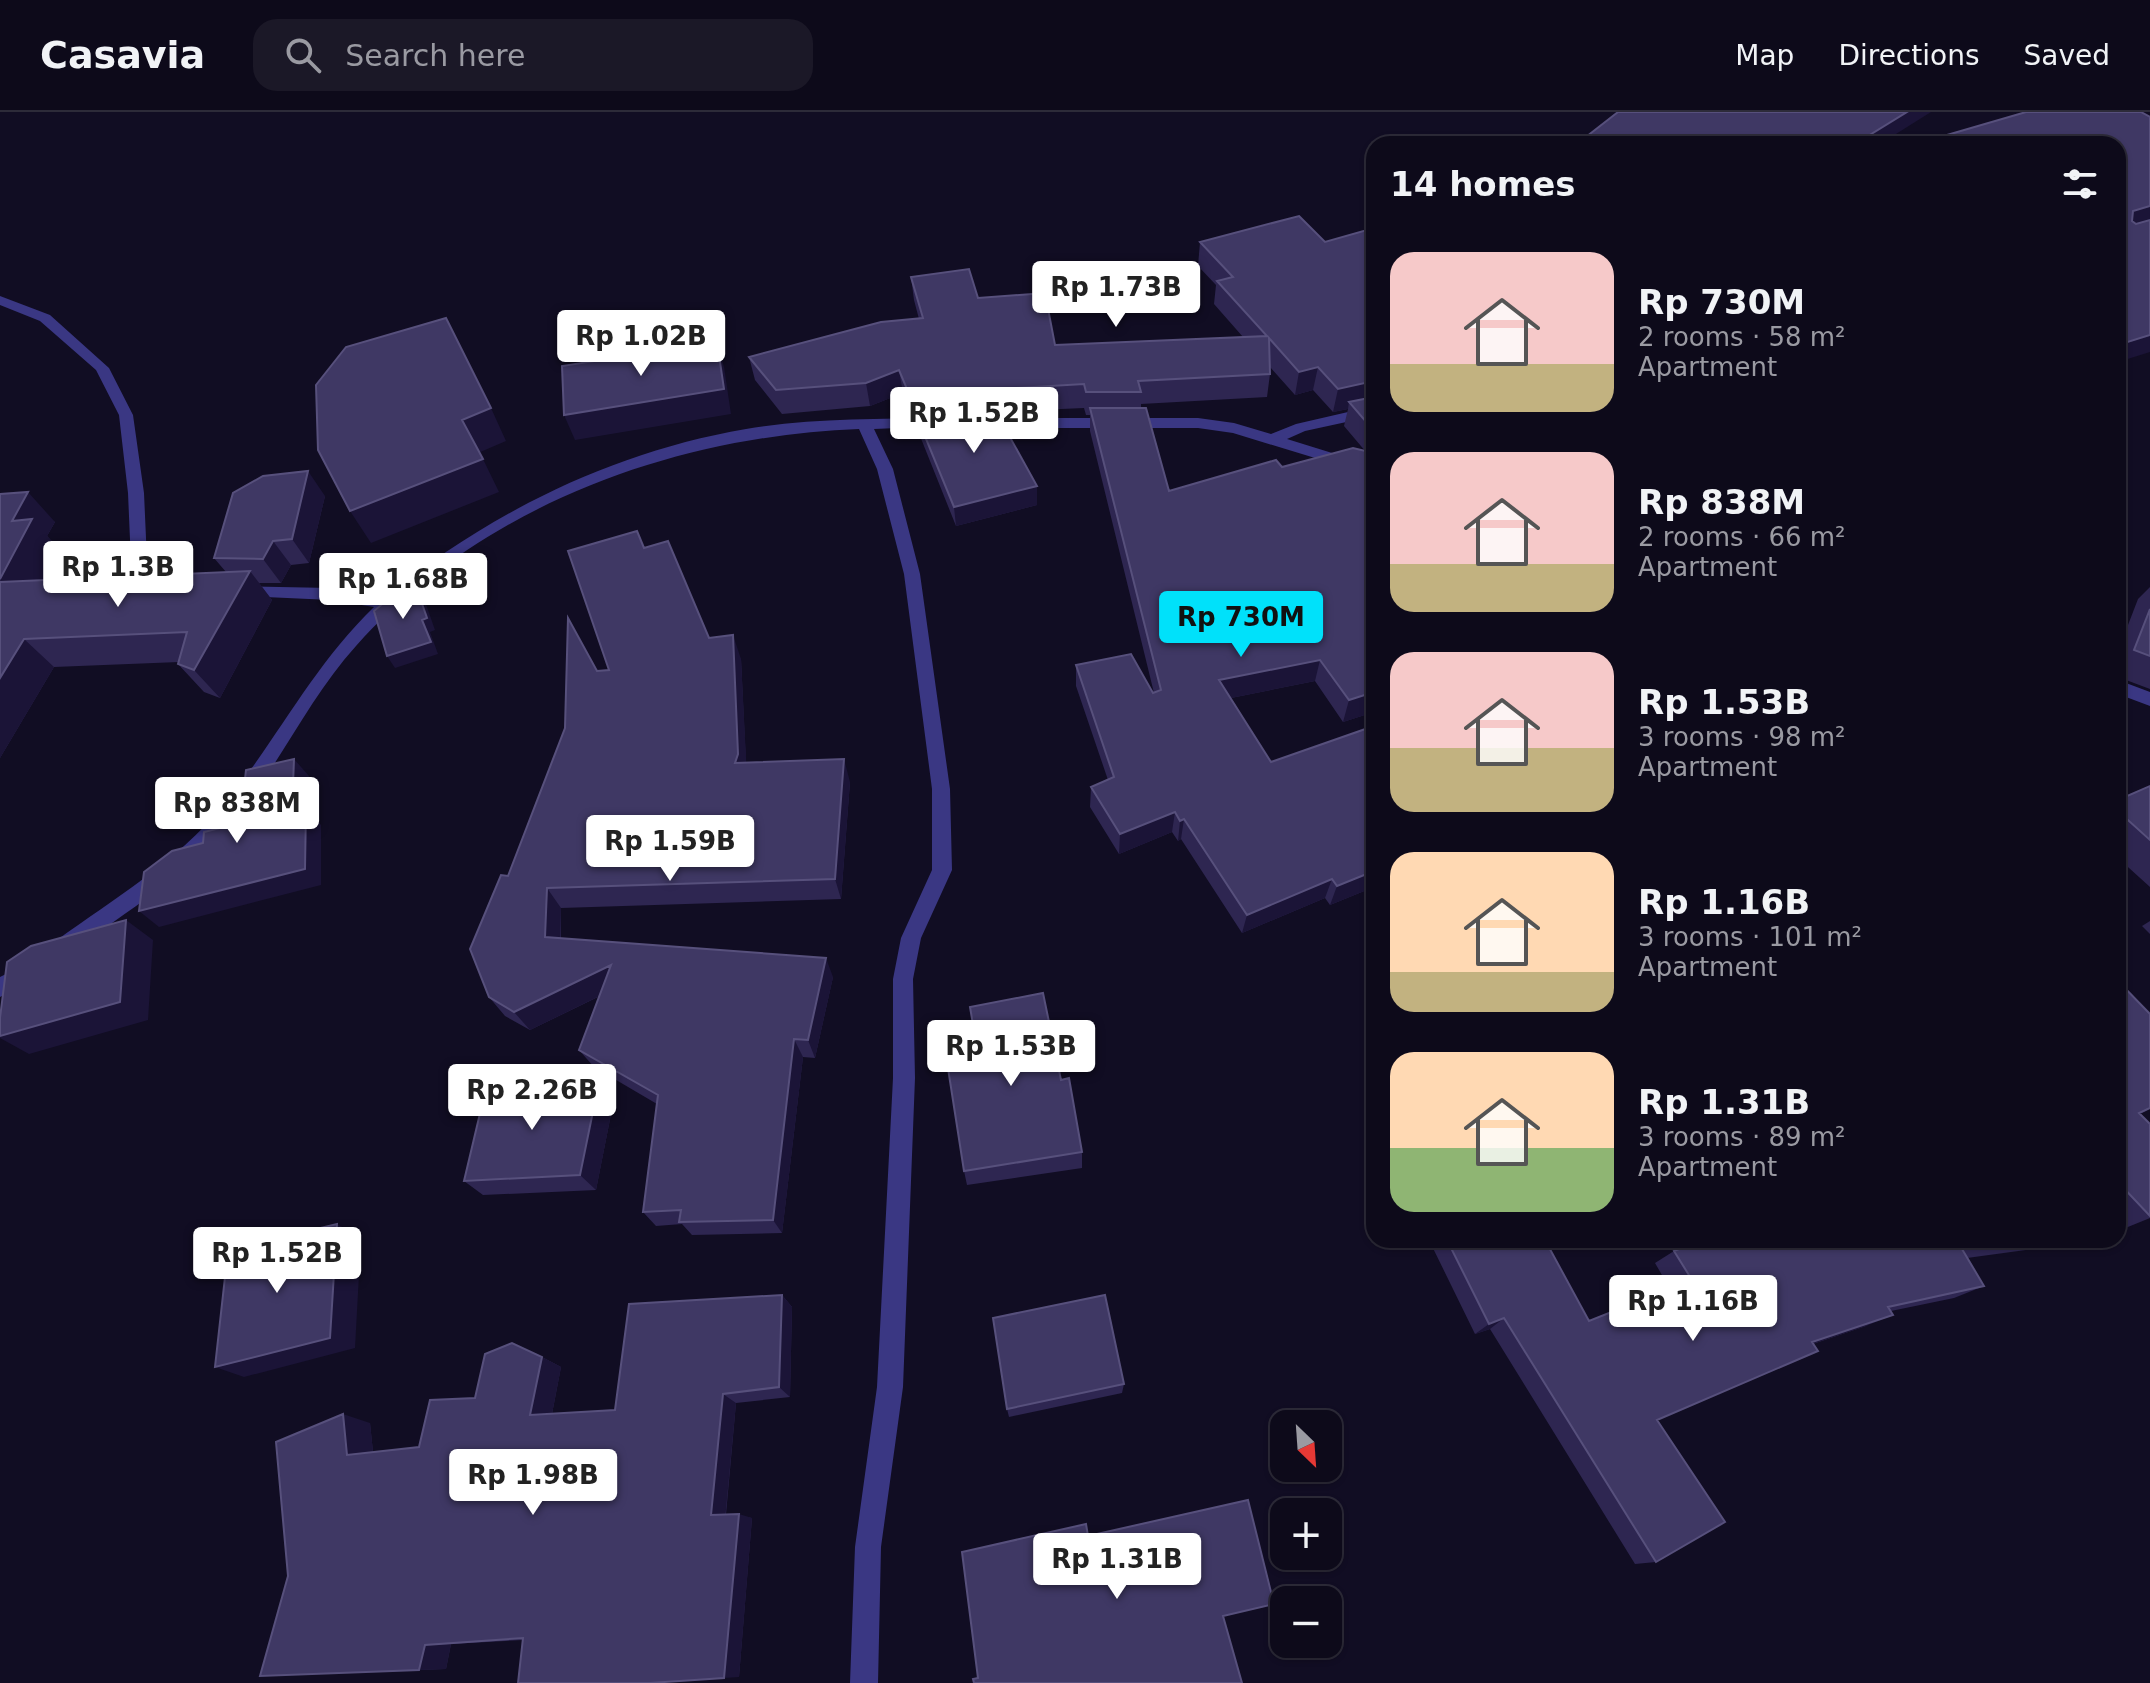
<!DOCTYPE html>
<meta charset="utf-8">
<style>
:root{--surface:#0d0a1a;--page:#1b1827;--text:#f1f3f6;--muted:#9a9aa2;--line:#2d2b39;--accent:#00e1fa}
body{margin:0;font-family:"DejaVu Sans",sans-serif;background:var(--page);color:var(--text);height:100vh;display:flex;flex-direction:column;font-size:30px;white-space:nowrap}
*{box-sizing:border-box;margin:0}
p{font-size:26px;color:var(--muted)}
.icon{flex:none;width:44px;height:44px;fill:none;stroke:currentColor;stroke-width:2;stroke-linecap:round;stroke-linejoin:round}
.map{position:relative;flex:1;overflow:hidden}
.drawer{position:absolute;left:1366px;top:24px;width:760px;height:1112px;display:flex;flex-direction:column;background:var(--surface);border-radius:24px;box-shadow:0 2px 6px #0004,0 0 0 2px var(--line)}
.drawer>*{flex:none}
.needle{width:52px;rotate:155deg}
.buttons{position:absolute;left:1270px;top:1298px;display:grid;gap:16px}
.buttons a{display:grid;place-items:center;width:72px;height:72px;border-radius:16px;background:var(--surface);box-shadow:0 2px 6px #0004,0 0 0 2px var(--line);font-size:40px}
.price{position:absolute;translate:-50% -68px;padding:0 18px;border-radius:8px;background:#fff;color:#222;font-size:26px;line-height:52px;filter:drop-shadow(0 2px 4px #0008)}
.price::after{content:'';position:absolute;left:50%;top:48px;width:24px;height:18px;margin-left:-12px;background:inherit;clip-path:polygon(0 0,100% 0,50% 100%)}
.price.on{background:var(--accent);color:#111}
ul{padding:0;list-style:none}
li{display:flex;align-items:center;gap:24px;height:200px;padding:0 24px}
li span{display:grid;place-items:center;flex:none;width:224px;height:160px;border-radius:24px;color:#555}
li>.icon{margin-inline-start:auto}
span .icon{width:96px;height:96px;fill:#fffc;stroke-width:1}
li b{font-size:34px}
h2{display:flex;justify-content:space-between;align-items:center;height:96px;padding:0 24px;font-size:34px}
header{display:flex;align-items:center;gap:48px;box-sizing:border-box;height:112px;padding:0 40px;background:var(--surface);border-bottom:2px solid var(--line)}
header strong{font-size:38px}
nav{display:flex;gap:44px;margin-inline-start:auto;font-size:28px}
.search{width:560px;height:72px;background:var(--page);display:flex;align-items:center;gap:20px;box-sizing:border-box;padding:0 28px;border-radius:24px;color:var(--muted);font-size:30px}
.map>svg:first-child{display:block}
</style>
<header>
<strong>Casavia</strong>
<div class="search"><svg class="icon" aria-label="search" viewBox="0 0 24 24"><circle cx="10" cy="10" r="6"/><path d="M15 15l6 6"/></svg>Search here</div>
<nav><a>Map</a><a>Directions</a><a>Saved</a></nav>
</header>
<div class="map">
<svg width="2150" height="1571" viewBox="0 0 2150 1571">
<rect width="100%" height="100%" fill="#110d23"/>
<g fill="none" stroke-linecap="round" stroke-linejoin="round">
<path fill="#3a3783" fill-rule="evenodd" d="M0,184L50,203L109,256L133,303L144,381L148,471L159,475V483H147L132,474L128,381L119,303L96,258L40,209L0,193Z
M1374,294V304L1305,319L1287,327L1374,354V364L1233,321L1198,316H977L969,311L977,306H1198L1234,311L1271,322L1296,312Z
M941,306L946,308V314L874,317L893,357L920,462L950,677L952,758L921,826L913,867L915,966L903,1275L881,1435L878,1571H850L855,1435L877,1275L893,966V867L901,826L932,758V677L904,462L877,357L859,317C675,324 482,393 356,534C309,586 280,652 235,707C189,761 128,799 71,840L64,843L57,840L54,834L57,828C114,787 177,749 223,694C277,628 312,555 374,495L331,488L240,484L234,482V474L331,476L385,485C491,400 612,340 746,317C810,306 876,307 941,306Z
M2118,568L2150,580V594L2118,582Z
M28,851L35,854L38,860L35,866L0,885V865Z"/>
</g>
<path fill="#2e2651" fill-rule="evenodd" d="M1374,116V600L1343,610L1315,569L1231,586L1271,650L1374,614V775L1330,793L1325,786L1242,821L1181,727L1178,729L1172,720L1119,742L1090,695L1091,675L1108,668L1076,574V553L1153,581H1154L1090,319V303H1086L1084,296L996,300L1037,374V393L956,414L918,319L916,305H912L903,281L870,294L782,302L755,268L749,245L919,207L914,188L911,165L978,186L1055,233L1243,225L1214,192L1216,173L1198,154L1200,130H1325ZM1270,255L1295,283L1313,278L1333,300L1348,297L1344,314L1366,340L1169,379L1141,296V292L1267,285L1270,262Z
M0,382L55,410L47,424L59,437L44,468L226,460L214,446L325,384L309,451L291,453L281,471H259L272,488L220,586L204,580L178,552L179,550L54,555L0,646Z
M2150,475V577L2118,565V539L2138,487Z
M709,526L741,547L746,651L850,670L841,787L561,796V826L833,865L815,946L803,945L782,1121L692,1123L682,1112L656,1114L643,1100L657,992L594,955L579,938L600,884L530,918L505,904L489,885L508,764L597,559L609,558Z
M2150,674V775L2118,746V688Z
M2150,809V822L2142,814Z
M2118,869L2150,902V997L2140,1002L2150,1012V1106L2118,1119Z
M976,930L1061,968L1082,1040V1056L967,1073L964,1059Z
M599,970L614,987L596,1078L483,1083L464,1069Z
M1429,1128H1545L1589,1209L1670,1177L1655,1151L1674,1139L1702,1128H2054L2033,1137L1967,1146L1984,1174L1954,1186L1891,1199L1866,1214L1813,1232L1657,1308L1656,1450L1635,1452L1490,1217L1475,1222Z
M782,1183L792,1195L790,1285L736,1291L726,1402L752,1406L739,1565L523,1528L451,1532L446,1557L260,1564L370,1311L373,1340L419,1335L475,1286L542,1245L561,1255L552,1302L615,1298Z
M1124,1272L1122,1281L1009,1305L1007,1297Z"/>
<path fill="#1b1437" d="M1907,0H1931L1880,32H1855Z
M2150,94V112L2118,122L2133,99Z
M2150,223V240L2118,250V233Z
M717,230L724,255L731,302L575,328L564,303Z
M1318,255L1313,278L1295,283L1299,260Z
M899,258L903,281L870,294L866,271Z
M1374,269V288L1349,290L1348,297L1333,300L1338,277Z
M491,296L506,329L478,341L462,308Z
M483,347L499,380L371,431L350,399Z
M308,359L325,384L309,451L292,427Z
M1037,374V393L956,414L954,395Z
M28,380L55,410L47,424L59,437L28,499L0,471L12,409Z
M273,429L291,453L281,471L263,447Z
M250,459L272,488L220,586L194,558Z
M413,466L421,478L435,518L430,520L438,542L395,556L387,544L422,508Z
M733,523L741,547L747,665L735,651Z
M24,527L54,555L0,646V566Z
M1320,548L1315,569L1216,589L1219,568Z
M1374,580V600L1343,610L1349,588Z
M294,647L309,664L308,698L321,713V773L159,815L139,799L292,699Z
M844,647L850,670L841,787L835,767Z
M1175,700L1172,720L1119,742L1120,722Z
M1184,707L1181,727L1178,729L1180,709Z
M1374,759V775L1330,793L1337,774Z
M1332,767L1325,786L1242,821L1247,803Z
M547,776L561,796L560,845L545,825Z
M126,808L153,828L148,908L29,942L0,926V924Z
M826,846L833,865L815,946L808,928Z
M611,853L624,872L530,918L514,900Z
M794,927L803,945L782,1121L773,1108Z
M599,970L614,987L596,1078L580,1063Z
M337,1112L361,1126L355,1236L244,1265L215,1255Z
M782,1183L792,1195L790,1285L779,1275Z
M1893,1203L1866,1214L1788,1240L1812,1230Z
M1504,1206L1490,1217L1475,1222L1489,1212Z
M542,1245L561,1255L550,1312L530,1303Z
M723,1282L736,1291L725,1408L711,1403Z
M343,1302L370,1311L374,1350L347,1343Z
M739,1402L752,1406L739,1565L724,1566Z
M451,1532L446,1557L419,1558L425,1533Z"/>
<path fill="#3f3864" stroke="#57507c" stroke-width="2" d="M1618,0H1907L1855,32H1577Z
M2026,0H2141L2150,5V94L2133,99L2132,109L2136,112L2150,108V223L2118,233V32H1916Z
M1299,104L1325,130L1374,116V269L1338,277L1318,255L1299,260L1269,226L1270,262L1138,269L1141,280H1086L1084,272L909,282L899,258L866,271L776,278L749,245L881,210L923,206L911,165L969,157L978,186L1045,181L1055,233L1267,224L1217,169L1233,165L1200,130Z
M446,206L491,296L462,308L483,347L350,399L318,338L316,273L346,235Z
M717,230L724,277L564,303L562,254Z
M1374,285V319L1349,290Z
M1090,296H1146L1169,379L1276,348L1282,355L1353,336L1374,341V580L1349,588L1320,548L1219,568L1271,650L1374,614V759L1337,774L1332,767L1247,803L1184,707L1180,709L1175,700L1120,722L1091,675L1114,665L1076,553L1131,542L1153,581L1161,578Z
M915,300H996L1037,374L954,395Z
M308,359L292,427L273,429L263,447L214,446L233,381L263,364Z
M28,380L12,409L32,407L0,467V382Z
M637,419L644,436L668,429L709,526L733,523L738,642L735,651L844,647L835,767L547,776L545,825L826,846L808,928L794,927L773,1108L679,1110L681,1098L643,1100L658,983L579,938L611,853L514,900L489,885L470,837L501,763L508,764L565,616L568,506L597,559L609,558L568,439Z
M250,459L194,558L178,552L187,520L24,527L0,566V470Z
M413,466L427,506L422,508L431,530L387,544L374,499Z
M2150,497V544L2134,538Z
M294,647L292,699L306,696L305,757L139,799L144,760L172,739L203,731L204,720L240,711L246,658Z
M2150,674V728L2118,699V688Z
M126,808L120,890L0,924V906L7,850L31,834Z
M2118,869L2150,902V996L2139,1001L2150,1012V1104L2118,1070Z
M1043,881L1061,968L1069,966L1082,1040L964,1059L945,937L976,930L970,895Z
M599,970L580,1063L464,1069L486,976Z
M337,1112L330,1226L215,1255L228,1138Z
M1447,1128H1545L1589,1209L1692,1168L1674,1139L1702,1128H2032L1962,1137L1984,1174L1888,1195L1893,1203L1812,1230L1818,1239L1657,1308L1725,1410L1656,1450L1504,1206L1489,1212Z
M782,1183L779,1275L723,1282L711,1403L739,1402L724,1566L650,1571H518L523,1526L425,1533L419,1558L260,1564L288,1464L276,1330L343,1302L347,1343L419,1335L430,1288L475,1286L485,1242L512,1231L542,1245L530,1303L615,1298L629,1192Z
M1105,1183L1124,1272L1007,1297L993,1206Z
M1248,1388L1274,1492L1223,1504L1242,1571H974L973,1567L978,1566L962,1440L1086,1412L1088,1424Z"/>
</svg>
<div class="buttons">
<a><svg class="needle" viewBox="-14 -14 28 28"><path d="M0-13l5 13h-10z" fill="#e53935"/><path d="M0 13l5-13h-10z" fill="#9a9aa2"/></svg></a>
<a>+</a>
<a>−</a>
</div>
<b class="price" style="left:1116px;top:217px">Rp 1.73B</b>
<b class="price" style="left:641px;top:266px">Rp 1.02B</b>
<b class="price" style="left:974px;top:343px">Rp 1.52B</b>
<b class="price" style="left:118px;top:497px">Rp 1.3B</b>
<b class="price" style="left:403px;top:509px">Rp 1.68B</b>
<b class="price on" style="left:1241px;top:547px">Rp 730M</b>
<b class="price" style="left:237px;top:733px">Rp 838M</b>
<b class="price" style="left:670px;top:771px">Rp 1.59B</b>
<b class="price" style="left:1011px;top:976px">Rp 1.53B</b>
<b class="price" style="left:532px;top:1020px">Rp 2.26B</b>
<b class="price" style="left:277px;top:1183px">Rp 1.52B</b>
<b class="price" style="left:1693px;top:1231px">Rp 1.16B</b>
<b class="price" style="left:533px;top:1405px">Rp 1.98B</b>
<b class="price" style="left:1117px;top:1489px">Rp 1.31B</b>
<section class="drawer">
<h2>14 homes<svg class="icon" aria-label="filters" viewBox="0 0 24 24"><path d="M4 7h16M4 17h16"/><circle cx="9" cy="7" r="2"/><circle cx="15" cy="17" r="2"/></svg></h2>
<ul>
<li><span style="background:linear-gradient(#f6c9c9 70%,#c2b280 0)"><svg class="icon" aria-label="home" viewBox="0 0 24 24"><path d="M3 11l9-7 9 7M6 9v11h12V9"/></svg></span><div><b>Rp 730M</b><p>2 rooms · 58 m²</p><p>Apartment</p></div></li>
<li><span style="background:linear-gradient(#f6c9c9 70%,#c2b280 0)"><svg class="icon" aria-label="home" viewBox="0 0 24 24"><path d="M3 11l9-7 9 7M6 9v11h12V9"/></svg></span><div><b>Rp 838M</b><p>2 rooms · 66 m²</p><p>Apartment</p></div></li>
<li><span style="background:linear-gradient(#f6c9c9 60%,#c2b280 0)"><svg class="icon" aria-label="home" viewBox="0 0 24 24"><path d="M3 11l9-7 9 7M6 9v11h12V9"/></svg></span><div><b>Rp 1.53B</b><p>3 rooms · 98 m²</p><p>Apartment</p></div></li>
<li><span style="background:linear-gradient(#ffd9b3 75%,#c2b280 0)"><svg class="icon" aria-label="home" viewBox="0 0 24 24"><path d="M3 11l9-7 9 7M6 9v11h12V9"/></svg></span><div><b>Rp 1.16B</b><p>3 rooms · 101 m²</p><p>Apartment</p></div></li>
<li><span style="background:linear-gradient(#ffd9b3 60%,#8fb573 0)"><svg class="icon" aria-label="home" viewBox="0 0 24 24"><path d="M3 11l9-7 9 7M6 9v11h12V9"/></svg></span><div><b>Rp 1.31B</b><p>3 rooms · 89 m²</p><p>Apartment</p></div></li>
</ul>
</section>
</div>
